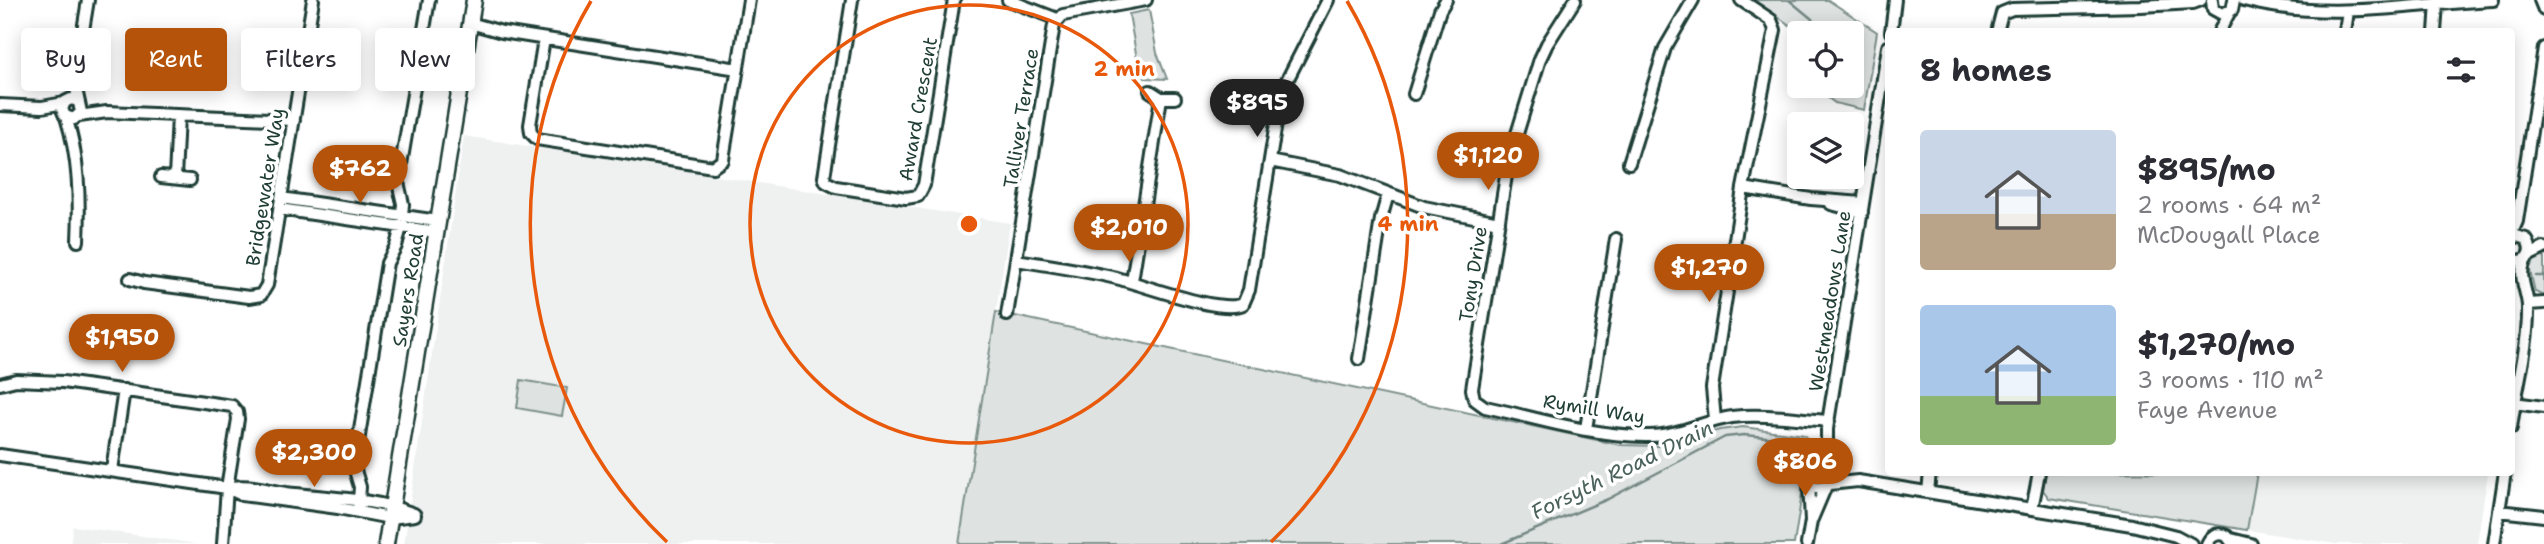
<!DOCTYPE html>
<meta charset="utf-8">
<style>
:root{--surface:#fff;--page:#f7f7f7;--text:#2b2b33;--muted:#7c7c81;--accent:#b45309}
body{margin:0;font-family:"Shantell Sans",sans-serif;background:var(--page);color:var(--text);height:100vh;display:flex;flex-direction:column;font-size:26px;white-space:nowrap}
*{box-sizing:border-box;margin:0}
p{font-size:23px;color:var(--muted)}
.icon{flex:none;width:38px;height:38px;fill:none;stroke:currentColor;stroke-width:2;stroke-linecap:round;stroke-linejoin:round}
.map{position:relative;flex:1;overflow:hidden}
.side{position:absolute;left:1885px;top:28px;width:630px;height:448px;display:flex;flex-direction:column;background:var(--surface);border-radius:7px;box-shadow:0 4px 18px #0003}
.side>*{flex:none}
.hud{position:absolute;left:21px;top:28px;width:665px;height:63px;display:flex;gap:14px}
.tools{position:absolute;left:1787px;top:21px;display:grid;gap:14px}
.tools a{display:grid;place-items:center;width:77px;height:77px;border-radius:7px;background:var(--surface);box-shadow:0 4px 18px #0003;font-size:35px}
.price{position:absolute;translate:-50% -60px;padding:0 16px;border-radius:24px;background:var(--accent);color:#fff;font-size:23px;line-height:46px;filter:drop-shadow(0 2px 4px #0008)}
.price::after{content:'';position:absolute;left:50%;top:42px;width:21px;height:16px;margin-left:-10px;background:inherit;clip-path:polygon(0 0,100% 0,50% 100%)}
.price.current{background:#222;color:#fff}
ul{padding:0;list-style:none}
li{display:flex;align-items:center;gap:21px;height:175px;padding:0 35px}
li span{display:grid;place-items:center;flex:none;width:196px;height:140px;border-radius:7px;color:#555}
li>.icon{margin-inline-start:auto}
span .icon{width:84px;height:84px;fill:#fffc;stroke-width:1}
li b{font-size:30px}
h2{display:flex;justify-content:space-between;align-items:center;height:84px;padding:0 35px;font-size:30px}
.tag{padding:0 24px;border-radius:7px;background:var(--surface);box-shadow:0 4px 18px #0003;font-size:24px;line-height:63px}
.tag.current{background:var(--accent);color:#fff}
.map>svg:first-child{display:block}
</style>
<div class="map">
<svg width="2544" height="544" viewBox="0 0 2544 544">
<rect width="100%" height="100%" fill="#fff"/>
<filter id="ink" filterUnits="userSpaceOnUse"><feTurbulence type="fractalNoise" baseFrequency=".0143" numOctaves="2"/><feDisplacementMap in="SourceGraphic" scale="14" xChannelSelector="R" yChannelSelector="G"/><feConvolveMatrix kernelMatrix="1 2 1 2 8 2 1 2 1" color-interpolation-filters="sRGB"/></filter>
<g filter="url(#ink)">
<path fill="#eef1f0" d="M464,136L1010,223L959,544H404Z
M2257,473V472L2488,473L2477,544H2336L2247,530Z
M73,526L197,544H70Z"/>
<path fill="#dee3e2" stroke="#7e908b" stroke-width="2" d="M1753,0H1828L1877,32L1864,110L1835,103L1812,86H1852V33H1799V60L1797,35L1794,28Z
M1149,10L1157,53L1167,79L1145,78L1137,59L1129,14Z
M2540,255H2544V296L2535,292L2529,266Z
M996,312L1620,445L1658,446L1720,430L1743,427L1804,435L1810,443L1794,544H959Z
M521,380L567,388L562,416L517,408Z
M2046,473V472L2257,473L2247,530L2049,498L2043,490Z"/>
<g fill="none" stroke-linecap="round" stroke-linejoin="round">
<path stroke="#758883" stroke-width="2.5" d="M1789,0L1812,19L1817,33
M1849,86L1857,88
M2536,276H2544
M1501,544L1608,499L1725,437L1744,435L1800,440"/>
<defs>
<path id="minor" d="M852,0L824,177L826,182L836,187L906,198L918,196L924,185L954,0
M1008,0L1057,19
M1575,0L1547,44L1540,59L1508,163L1472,389L1474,399L1485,407C1538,418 1594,437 1649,436C1678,436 1704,421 1732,417C1761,413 1799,419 1829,421
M2212,0L2213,9L2222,14L2232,10L2234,0
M2244,0C2326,22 2410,4 2493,0
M2540,0L2544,10
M470,23L502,32L738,69
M1891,32L1895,0
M1997,32L2002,13L2012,9L2141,6L2193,3L2201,0
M2219,32L2229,13
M2345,32L2348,11
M2435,32L2437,3
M544,39L530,125L531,133L537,139L713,167L723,160L724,153L749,0
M1150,91L1161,98H1175
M1414,94L1440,10L1446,0
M78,101L71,99L65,102L62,109L65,116L74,119L81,112L76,89V73L88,0
M0,105L42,107L64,103
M79,116L107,112L294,120
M66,117C79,157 80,199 78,241
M1270,161L1340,175L1424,207L1499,222
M1629,163L1665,48L1693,0
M161,177L190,180
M175,178L178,116
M1743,188L1811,199L1863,203
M281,198L438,221
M1831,204L1862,212
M279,209L436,232
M2511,235L2517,221L2544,48
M2511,237L2517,236L2526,239C2532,247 2531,255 2523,261L2511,260
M2528,256L2544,248
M1016,260C1048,265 1081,270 1112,277C1140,283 1220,315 1243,304L1249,290L1281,92L1328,0
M130,279L144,283L249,297L261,295L267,285L313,0
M1132,281L1161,98
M2528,304L2544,303
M1007,315L1054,25L1063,15L1146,0
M1359,359L1381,219L1388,194
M0,384L16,380L63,382L232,406L237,412L238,419L227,488L223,544
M2514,403L2544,407
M1715,420L1712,388L1743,188L1775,30L1771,20L1741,0
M2511,428C2516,388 2529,346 2528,306C2527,289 2516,274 2527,258
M1586,429L1616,239
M0,455L227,488L242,495L338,508L390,518L415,515
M1807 476a12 12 0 1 1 24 0a12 12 0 1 1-24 0Z
M1827,466V429L1888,47
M112,470L124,390
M1829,484L1858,481L2132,525L2176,536L2191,544
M227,488C247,483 266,490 286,493C329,498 373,498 414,514
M1928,492L1930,472
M2032,509L2039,472
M2499,511L2544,516
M358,512L360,487L354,467L387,263L396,246L401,227L403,204L398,182L429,0
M1812,519L1826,486
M2231,539L2251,544
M1807,544L1811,521L1809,483
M2207,544C2211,535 2218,532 2227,536L2233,544
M2494,544L2505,472"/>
<path id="major" d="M386,544L474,0"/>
</defs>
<use href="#minor" stroke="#1f3d34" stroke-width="16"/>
<use href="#major" stroke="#1f3d34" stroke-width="19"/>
<use href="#minor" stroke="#fff" stroke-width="10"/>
<use href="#major" stroke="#fff" stroke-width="14"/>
</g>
</g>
<g fill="none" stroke="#e8590c" stroke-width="3.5">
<circle cx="969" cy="224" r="219"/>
<path d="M667 542A439 439 0 0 1 591 1M1347 1A439 439 0 0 1 1271 542"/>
</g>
<g text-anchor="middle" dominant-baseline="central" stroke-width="7" stroke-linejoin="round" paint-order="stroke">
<g font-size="19" fill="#1f3d34" stroke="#fff">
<text transform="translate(918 109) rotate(-80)">Award Crescent</text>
<text transform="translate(1021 118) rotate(-81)">Talliver Terrace</text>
<text transform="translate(265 187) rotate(-81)">Bridgewater Way</text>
<text transform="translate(1473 274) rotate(-81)">Tony Drive</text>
<text transform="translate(408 290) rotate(-81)">Sayers Road</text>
<text transform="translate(1830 301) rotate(-81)">Westmeadows Lane</text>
<text transform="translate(1594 409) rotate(9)">Rymill Way</text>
</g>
<g font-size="21" font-style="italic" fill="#4a625b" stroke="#fff">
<text transform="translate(1622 470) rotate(-26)">Forsyth Road Drain</text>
</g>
</g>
<circle cx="969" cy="224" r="10" fill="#e8590c" stroke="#fff" stroke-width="3.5"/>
<g font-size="21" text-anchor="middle" font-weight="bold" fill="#e8590c" stroke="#fff" stroke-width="7" stroke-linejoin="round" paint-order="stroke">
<text x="1124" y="76">2 min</text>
<text x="1408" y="231">4 min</text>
</g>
</svg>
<div class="tools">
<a><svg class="icon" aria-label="locate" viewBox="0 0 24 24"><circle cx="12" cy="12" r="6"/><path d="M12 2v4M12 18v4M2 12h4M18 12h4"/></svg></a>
<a><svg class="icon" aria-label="layers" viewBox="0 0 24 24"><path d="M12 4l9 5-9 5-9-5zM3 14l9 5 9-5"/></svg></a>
</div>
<b class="price current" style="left:1257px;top:139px">$895</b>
<b class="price" style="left:1488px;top:192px">$1,120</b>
<b class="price" style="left:360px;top:205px">$762</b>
<b class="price" style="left:1129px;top:264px">$2,010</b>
<b class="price" style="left:1709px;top:304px">$1,270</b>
<b class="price" style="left:122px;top:374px">$1,950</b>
<b class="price" style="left:314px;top:489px">$2,300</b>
<b class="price" style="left:1805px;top:498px">$806</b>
<div class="hud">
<a class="tag">Buy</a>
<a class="tag current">Rent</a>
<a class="tag">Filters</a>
<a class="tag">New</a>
</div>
<section class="side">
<h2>8 homes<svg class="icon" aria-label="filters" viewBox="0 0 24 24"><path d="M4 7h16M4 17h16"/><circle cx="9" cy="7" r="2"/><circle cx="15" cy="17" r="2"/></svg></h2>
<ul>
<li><span style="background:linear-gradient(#c9d6e8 60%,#b9a48a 0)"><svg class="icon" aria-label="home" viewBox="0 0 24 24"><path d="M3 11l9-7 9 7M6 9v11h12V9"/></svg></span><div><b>$895/mo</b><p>2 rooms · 64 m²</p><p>McDougall Place</p></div></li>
<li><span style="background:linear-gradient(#a9c7e8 65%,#8fb573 0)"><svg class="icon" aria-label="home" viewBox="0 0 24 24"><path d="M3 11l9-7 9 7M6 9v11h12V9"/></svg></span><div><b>$1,270/mo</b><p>3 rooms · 110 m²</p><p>Faye Avenue</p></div></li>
</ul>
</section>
</div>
